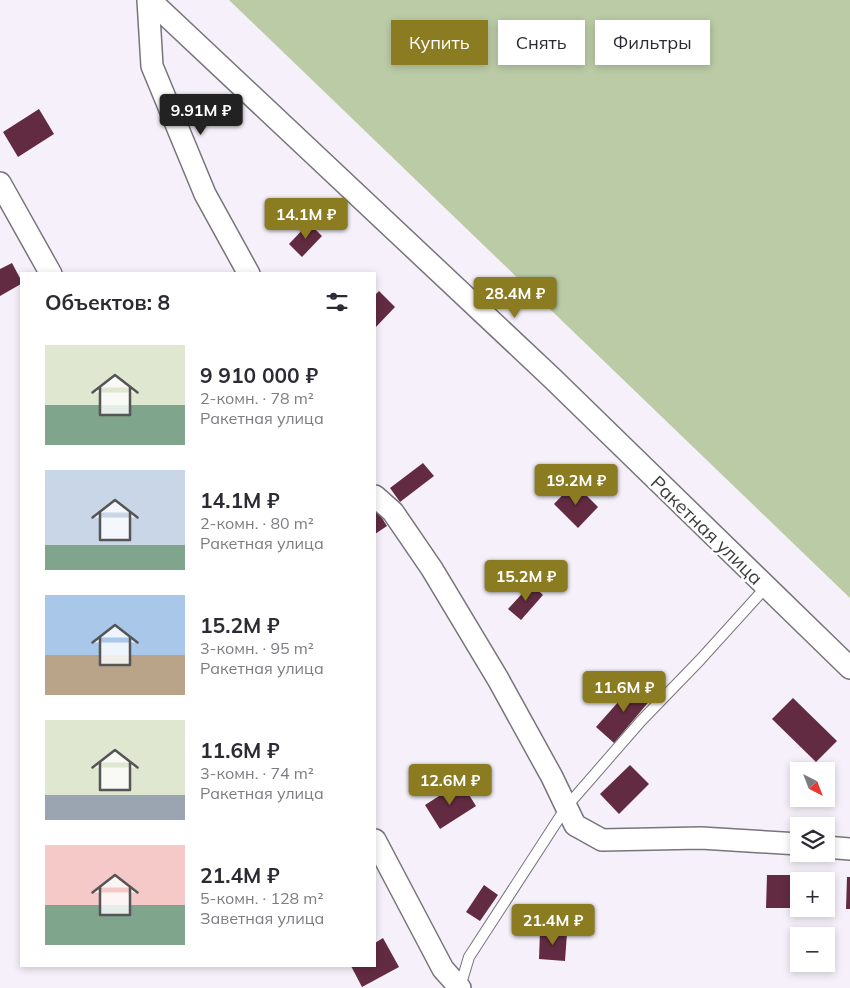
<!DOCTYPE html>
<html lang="ru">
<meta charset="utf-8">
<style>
:root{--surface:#fff;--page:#f7f7f7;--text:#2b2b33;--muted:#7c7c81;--accent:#8b7b21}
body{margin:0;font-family:Mulish,sans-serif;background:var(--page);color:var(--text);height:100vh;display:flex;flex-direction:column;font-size:19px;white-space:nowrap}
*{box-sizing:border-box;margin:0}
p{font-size:16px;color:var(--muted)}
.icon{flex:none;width:28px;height:28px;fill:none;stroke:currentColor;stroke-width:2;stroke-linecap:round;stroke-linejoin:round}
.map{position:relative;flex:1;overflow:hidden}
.details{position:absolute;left:20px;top:272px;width:356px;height:695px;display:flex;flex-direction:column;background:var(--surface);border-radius:0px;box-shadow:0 2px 8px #0003}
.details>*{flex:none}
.top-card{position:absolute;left:391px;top:20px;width:384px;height:45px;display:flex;gap:10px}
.needle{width:32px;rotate:138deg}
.fabs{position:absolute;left:790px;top:762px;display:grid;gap:10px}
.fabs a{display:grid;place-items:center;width:45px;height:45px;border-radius:0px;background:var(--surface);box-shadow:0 2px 8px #0003;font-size:25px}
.price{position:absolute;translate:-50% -42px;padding:0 11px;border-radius:5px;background:var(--accent);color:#fff;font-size:16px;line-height:32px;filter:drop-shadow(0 1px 2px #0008)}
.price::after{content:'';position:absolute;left:50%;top:30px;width:15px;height:11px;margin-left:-8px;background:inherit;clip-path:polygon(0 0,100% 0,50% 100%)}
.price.selected{background:#222;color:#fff}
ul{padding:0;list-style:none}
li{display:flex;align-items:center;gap:15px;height:125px;padding:0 25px}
li span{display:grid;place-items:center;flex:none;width:140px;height:100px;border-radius:0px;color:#555}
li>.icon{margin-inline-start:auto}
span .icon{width:60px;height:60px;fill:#fffc;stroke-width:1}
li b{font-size:21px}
h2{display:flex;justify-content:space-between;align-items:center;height:60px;padding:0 25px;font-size:21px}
.chip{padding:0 18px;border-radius:0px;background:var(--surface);box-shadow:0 2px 8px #0003;font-size:18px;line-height:45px}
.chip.selected{background:var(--accent);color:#fff}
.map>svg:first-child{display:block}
</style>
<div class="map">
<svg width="850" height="988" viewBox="0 0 850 988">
<rect width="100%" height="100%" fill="#f5f0f9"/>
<path fill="#bacba6" d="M229,0H850V598Z"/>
<path fill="#632b42" d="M39,109L54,134L18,157L3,132Z
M309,223L322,236L302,257L289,244Z
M12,263L21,280V284L0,296V269Z
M379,291L395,307L375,328V295Z
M423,463L434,476L400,502L390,488Z
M574,483L598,507L578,528L554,504Z
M375,507L387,526L375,534Z
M531,584L543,595L521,620L508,609Z
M635,683L652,698L614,743L596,727Z
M793,698L837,741L816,762L772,719Z
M630,765L649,784L619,814L600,794Z
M461,782L476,806L440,829L425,805Z
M767,875H794L793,908H766Z
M847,877H850V909H846Z
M484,885L498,895L480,921L466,912Z
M540,931L567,933L565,961L539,959Z
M383,938L399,967L362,987L351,966H375V943Z"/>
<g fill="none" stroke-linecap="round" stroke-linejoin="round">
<defs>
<path id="service" d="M460,987L469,957L567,806L641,721L700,660L766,587"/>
<path id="minor" d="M148,0L152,66L205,194L249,274
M150,0L551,377L850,668
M0,183L51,274
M375,496L393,512L432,569L498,679L552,777L575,825L602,840L701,838L799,844
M375,840L443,969L460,988
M826,847L850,849"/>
</defs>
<use href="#service" stroke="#78747c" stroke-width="12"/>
<use href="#minor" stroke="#78747c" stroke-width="24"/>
<use href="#service" stroke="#fff" stroke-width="10"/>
<use href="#minor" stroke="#fff" stroke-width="21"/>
</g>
<g text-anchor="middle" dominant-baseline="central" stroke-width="5" stroke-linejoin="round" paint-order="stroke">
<g font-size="19" fill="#3d3c3f" stroke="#fff">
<text transform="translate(707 530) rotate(44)">Ракетная улица</text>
</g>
</g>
</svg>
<div class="fabs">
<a><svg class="needle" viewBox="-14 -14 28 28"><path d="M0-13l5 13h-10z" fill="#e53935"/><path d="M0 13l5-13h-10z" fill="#7c7c81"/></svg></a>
<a><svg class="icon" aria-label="layers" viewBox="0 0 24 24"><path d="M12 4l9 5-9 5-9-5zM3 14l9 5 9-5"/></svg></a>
<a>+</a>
<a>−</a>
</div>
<b class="price selected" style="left:201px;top:136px">9.91M ₽</b>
<b class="price" style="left:306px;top:240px">14.1M ₽</b>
<b class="price" style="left:515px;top:319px">28.4M ₽</b>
<b class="price" style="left:576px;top:506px">19.2M ₽</b>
<b class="price" style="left:526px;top:602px">15.2M ₽</b>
<b class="price" style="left:624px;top:713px">11.6M ₽</b>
<b class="price" style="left:450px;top:806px">12.6M ₽</b>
<b class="price" style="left:553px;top:946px">21.4M ₽</b>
<div class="top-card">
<a class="chip selected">Купить</a>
<a class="chip">Снять</a>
<a class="chip">Фильтры</a>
</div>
<section class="details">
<h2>Объектов: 8<svg class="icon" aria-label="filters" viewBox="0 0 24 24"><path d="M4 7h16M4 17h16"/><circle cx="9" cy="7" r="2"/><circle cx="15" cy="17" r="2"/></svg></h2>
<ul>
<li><span style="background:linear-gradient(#dfe7d0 60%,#7fa58c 0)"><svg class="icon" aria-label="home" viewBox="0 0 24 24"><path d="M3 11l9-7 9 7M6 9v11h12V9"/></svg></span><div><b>9 910 000 ₽</b><p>2-комн. · 78 m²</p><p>Ракетная улица</p></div></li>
<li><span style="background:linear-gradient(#c9d6e8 75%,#7fa58c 0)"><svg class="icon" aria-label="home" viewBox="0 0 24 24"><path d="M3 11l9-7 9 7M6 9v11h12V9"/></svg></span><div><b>14.1M ₽</b><p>2-комн. · 80 m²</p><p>Ракетная улица</p></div></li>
<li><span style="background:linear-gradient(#a9c7e8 60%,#b9a48a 0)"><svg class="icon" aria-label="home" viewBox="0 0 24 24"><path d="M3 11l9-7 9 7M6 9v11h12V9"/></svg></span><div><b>15.2M ₽</b><p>3-комн. · 95 m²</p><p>Ракетная улица</p></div></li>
<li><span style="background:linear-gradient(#dfe7d0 75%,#9aa5b1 0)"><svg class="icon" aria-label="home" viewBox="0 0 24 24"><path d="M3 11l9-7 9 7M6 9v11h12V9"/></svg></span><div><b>11.6M ₽</b><p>3-комн. · 74 m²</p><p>Ракетная улица</p></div></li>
<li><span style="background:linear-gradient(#f6c9c9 60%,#7fa58c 0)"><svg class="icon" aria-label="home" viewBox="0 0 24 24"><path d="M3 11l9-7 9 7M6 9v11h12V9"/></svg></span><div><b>21.4M ₽</b><p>5-комн. · 128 m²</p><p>Заветная улица</p></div></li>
</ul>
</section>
</div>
